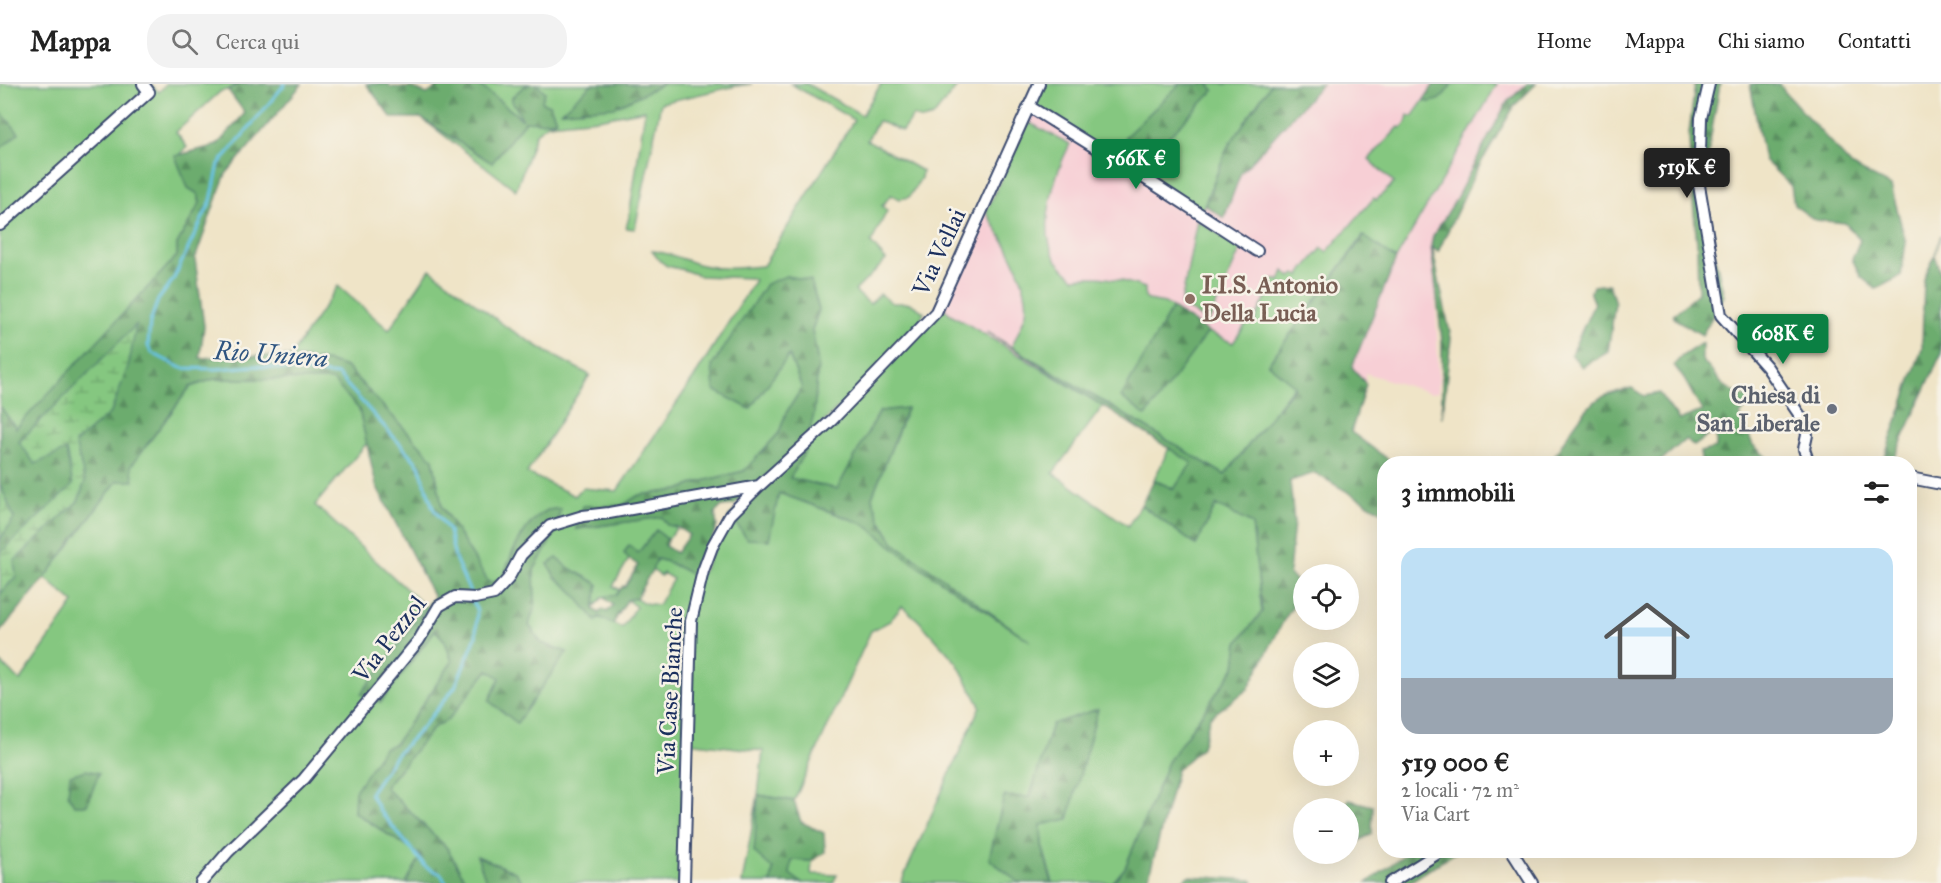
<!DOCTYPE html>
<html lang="it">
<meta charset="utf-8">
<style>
:root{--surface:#fff;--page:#f2f2f2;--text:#222;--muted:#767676;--line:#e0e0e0;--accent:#0b8043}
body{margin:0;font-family:"IM FELL Great Primer",serif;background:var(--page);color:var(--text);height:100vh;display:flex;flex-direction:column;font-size:22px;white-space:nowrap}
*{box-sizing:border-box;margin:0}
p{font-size:20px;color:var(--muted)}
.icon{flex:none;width:33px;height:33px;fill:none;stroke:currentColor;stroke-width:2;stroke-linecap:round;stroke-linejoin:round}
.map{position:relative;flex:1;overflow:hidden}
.side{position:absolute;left:1377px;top:372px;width:540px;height:402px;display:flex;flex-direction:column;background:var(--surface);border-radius:24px;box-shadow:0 6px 24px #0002}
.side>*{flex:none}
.controls{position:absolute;left:1293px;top:480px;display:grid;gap:12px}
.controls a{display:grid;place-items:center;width:66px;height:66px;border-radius:50%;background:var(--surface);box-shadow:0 6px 24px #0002;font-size:30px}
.price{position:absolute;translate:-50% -51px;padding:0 14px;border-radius:6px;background:var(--accent);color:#fff;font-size:20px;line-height:39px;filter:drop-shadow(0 2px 3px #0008)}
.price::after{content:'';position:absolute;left:50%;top:36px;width:18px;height:14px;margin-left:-9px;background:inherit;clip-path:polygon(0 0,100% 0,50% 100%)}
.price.current{background:#222;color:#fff}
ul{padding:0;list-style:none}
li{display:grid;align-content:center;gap:12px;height:318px;padding:0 24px}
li+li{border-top:2px solid var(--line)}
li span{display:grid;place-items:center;height:186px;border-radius:18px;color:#555}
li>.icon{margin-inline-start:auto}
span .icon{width:108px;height:108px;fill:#fffc;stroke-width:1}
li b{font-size:26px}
h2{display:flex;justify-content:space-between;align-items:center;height:72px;padding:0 24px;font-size:26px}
header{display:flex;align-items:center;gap:36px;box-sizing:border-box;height:84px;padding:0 30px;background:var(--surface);border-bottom:2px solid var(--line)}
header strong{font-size:28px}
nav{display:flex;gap:33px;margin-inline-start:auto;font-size:21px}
.search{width:420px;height:54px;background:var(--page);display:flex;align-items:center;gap:15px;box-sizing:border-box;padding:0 21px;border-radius:24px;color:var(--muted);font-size:22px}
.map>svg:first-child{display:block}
</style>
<header>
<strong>Mappa</strong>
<div class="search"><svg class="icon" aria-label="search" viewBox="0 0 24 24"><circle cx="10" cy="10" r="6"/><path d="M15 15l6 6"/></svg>Cerca qui</div>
<nav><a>Home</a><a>Mappa</a><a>Chi siamo</a><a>Contatti</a></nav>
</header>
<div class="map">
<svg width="1941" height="799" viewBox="0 0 1941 799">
<defs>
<pattern id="forest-firs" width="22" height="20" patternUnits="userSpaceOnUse" patternTransform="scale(1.5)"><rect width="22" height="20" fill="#6cac6e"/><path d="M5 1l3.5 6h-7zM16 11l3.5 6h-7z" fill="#588c5e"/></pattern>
<pattern id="wetland-marsh" width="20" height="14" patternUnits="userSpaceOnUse" patternTransform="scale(1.5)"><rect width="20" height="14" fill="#85c780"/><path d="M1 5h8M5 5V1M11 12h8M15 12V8" fill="none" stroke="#6ca26c"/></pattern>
</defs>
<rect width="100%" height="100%" fill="#f7f3e8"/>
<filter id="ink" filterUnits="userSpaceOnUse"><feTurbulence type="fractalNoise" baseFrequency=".0167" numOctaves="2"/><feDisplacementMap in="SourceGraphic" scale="12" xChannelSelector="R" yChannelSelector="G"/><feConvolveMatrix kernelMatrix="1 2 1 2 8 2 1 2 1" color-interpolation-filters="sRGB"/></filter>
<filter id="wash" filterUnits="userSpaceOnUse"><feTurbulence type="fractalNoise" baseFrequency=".008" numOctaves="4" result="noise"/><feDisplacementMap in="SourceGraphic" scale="24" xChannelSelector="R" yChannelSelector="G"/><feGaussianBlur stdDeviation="1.35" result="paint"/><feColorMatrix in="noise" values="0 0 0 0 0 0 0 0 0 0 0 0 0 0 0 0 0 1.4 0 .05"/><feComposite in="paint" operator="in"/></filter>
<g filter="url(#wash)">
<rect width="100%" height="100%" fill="#efe4c7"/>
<path fill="#f7cfd5" d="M1042,0H1527L1507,18L1453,120L1433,152L1439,297L1438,308L1431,309L1365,289L1366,300L1351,348L1285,402L1276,428L949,229L942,222L1033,25Z"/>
<path fill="#85c780" stroke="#507b6f" stroke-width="1.5" d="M0,0H150L159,8L166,0H239L228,6L221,7L176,48L187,63L176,75L195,102L200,119L177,160V172L0,365Z
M478,0H528L511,15L525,37L553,38L556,36L550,21L543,19L541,17L545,8L536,0H592L563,27L663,0H752L736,2L661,19L635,145L626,144L629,133L645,26L598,35L548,40L536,49L516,106L421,34L492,78L525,37Z
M791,0H807L862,31L881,0H959L933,33L922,36L913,32L902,47L878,37L867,56L922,87L921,94L909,113L900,115L891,111L882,122L887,127L871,159L886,176L855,207L870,220L880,210L892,219H910L924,228L917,245L808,354L817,274L812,246L819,226L811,197L786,192L789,270L802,304L786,329L779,349L744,387L699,398L679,406L639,411L622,422H583L577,445L662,433L667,441L677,443L668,456L656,446L638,469L629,462L624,469L629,475L613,502L620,506L616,511L603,513L593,525L598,500L567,483L548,480L555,493L570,505L597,536L599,533L622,544L636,523L627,516L636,514L644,519L658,521L673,495L663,489L661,492L652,486L657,475L668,478L697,493L703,487L730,431L779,409L864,440L911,477L1006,541L894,459L880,436L872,413L907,325L880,327L837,405L789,394L811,357L942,222L949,229L1103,322L1053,389L1128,442L1141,421L1196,461L1216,421L1252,440L1262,528L1238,558L1235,583L1168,678L1125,784L1112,799H1053L1042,761L1041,741L1052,640L1030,713L989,775L1020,799H901L980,622L957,579L919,537L902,522L890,537L871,547L794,717L759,711L773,785L771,799H742L758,711L763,667L687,658L684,799H523L515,788L478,773L487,799H467L447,764L385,703L434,643L448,636L488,586L500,593L567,568L541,559L529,541L535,522L534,486L557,445L560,425L547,426L513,467L502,496L489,499L442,423L433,375L346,283L290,273L338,202L389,246L430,185L508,244L547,268L590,291L527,389L575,412L582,404L617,407L695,292L755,196L750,194L700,192L684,186L667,182L659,176L652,167C666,167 688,178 702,181C722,186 742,184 763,182L854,36Z
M1042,0H1271L1227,64L1202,126L1035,24L1034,18Z
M1452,0H1497L1396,175L1363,152L1268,280L1295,301L1225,391L1012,263C1016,252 1024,238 1026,228C1031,200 1001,151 986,128L1028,38L1070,60C1055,89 1036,147 1057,177C1062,183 1068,189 1074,194C1100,191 1120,195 1145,204V213L1148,216L1165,219L1208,248L1233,259L1248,237L1253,239L1270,206L1276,208L1278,203L1270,200L1274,195L1280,197L1284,187L1291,193L1295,190L1300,192C1304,183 1315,173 1322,164L1327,168L1374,114L1376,116L1394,99L1369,75L1399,43L1401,44L1406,39L1408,31L1412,33L1423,17C1440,20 1442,13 1452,0Z
M1197,136L1241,164L1208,239L1181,220Z
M214,295H332L359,325L367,359L315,421L426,523L361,610L381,618L435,546L445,557L452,578L395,660L384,664L354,728L421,772L406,799H0V578L20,597L74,519L45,494L117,397L131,382L190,303Z
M1169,364L1193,379L1174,405L1154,396Z
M792,776L812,777L811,790L837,791L833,799H802L789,790Z"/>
<path fill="url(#forest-firs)" stroke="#446e66" stroke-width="1.5" d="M239,0H302L226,90L218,110L195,175L204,242L200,274C245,272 304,267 346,283L433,375L442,423L489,499L502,496C511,472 522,440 546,427C549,425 555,425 560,425L557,445L534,486L535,522L529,541L541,559L567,568L517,639L489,617L500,594L488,586L448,636L434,643L385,703L447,764L467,799H406L421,772L354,728L355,707L384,664L395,660L452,578L445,557L435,546L380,618L361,610L434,513L376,401L359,325L332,296L214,295L190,303L131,382L134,397H117L45,494L0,548V510L16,492L13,477L78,417L85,397L75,359L111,328L136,242L20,357L66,365L73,402L0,469V456L14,434L0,400V322L16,344L177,172V160L200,119L198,110L188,104L175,72L217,61L245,29L228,6Z
M366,0H389L390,3L413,4L427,10L442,0H478L523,36L511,15C519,6 524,0 536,0L545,8L542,17L543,19L550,21L556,36L540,38L525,37L492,79L421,34H392Z
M592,0H663L615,23L562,27Z
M1180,0H1209L1214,6L1149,73L1125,53Z
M1271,0H1322L1241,89L1224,134L1205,121L1227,64Z
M1434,0H1452C1442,13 1440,20 1423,17Z
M1527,0H1536L1515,21L1476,87L1438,168L1432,163L1451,254L1442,335V257L1431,162L1433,152L1453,120L1507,18Z
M1695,0H1720C1714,37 1705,74 1706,111C1707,145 1717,180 1724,212L1702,251L1675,235L1673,231L1698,209L1697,160L1691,98L1689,50Z
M1750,0H1780L1784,7L1852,82L1891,102L1906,159L1901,192L1876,205L1861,193L1852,175L1860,156L1845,139L1815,136L1794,121L1791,102L1764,76Z
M0,27L19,49L0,65Z
M1941,151L1935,171L1941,191V270L1893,377L1885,372L1922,264L1924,195L1935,171Z
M1364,152L1396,175L1352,283L1366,300L1351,348L1393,379L1384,380V429L1315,389L1290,397L1294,438L1289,489L1303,506L1284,536L1248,605L1210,633L1202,663L1177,686L1148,796L1146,799H1112L1125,784L1168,678L1235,583L1238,558L1262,528L1252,440L1216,421L1196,461L1141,421L1154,396L1174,405L1192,379L987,248L1225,391L1295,302L1268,280Z
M786,192L811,197L819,226L812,246L818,280L814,330L808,354L734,421L722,422L715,429L717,442L697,493L668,478L657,475L652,486L636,514L627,516L613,540L599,533L596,537L570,505L555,493L548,480L557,474L567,483L598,500L594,525L599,529L603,525L607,528L613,521L603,513L616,511L623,502L625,503L638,481L629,475L624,469L629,461L638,469L656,446L668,456L665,462L676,469L689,451L677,443L667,441L662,433L576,445L583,422H622L639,411L679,406L699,398L744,387L779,349L786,329L802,304L789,271L750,325L714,306L712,282L766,200Z
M1609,200L1615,219L1608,268L1582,283L1571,270L1594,220L1590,210L1593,202Z
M1172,224L1208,248L1146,332L1121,313Z
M1702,259V276L1722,300L1737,310L1754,315L1740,331L1753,361L1773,379H1702L1700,368L1716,364V351L1705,332L1711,350L1694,362L1686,355L1658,379H1550C1562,361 1581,325 1600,314C1610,309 1620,307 1632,304L1644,312L1659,309L1679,336L1702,327L1684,295L1674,281L1682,272Z
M907,324L872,413L880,436L894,459L1030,557L911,477L864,440L779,409L769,456L747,455L730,431L811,357L790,394L837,405L880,327Z
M1098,625L1068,735L1041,741L1042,761L1052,799H1020L989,775L1004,712L1030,713L1052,640Z
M86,686L99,689L87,721H74L68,710L70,691Z
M758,711L794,717L801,738L824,749L825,768L812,777L792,776L790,790L802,799H771L773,785L754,768Z
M1349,716L1373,722L1372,749L1349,764L1348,724H1340Z
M1409,767H1457L1455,769L1408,799H1367Z
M477,772L515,788L523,799H487Z
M1188,792L1252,796L1254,799H1180Z"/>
<path fill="url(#wetland-marsh)" stroke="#507b6f" stroke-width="1.5" d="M136,241L129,280L111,328L75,359L85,397L78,417L14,477L16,492L0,510V469L73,401L66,366L35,380L19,358Z
M0,400L14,434L0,456Z"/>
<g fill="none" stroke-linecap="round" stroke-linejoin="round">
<path stroke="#66c2e4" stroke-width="3" d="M285,0L219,80L211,117L173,196L158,216L150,238L148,262L152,269L181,284L216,285L255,282L338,291L419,381L433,424L449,447L455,474L471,511
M446,799L441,790L426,783L379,726L370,709L396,671L421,645L455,603L476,553L477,527L473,518"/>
</g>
</g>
<g filter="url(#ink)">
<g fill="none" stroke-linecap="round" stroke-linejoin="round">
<defs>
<path id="minor" d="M1709,0L1701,34L1699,101L1721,231L1767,283L1805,339L1807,351L1804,365L1809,380
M1030,23L1157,102L1257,167
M0,141L149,8L143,0
M1910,394L1941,400
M1511,766L1532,799
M201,799L228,768L304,695L419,556L439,522L455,513L475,514L494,510L508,495L521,471L550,442L583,432L609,429L759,402
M684,799L691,537L703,487L712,463L730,431L759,402L832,336L936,228L1039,0
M1390,799L1443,766"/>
</defs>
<use href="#minor" stroke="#3b4a6e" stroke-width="14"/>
<use href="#minor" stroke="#fff" stroke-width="10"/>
</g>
</g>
<circle fill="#8d6e63" stroke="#f7f3e8" stroke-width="2" cx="1190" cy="215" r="6"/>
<circle fill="#6b7280" stroke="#f7f3e8" stroke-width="2" cx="1832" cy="325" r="6"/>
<g text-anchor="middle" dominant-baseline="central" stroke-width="5" stroke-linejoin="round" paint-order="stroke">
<g font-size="24" fill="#1b2f5e" stroke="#f7f3e8">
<text transform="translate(939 168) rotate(-65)">Via Vellai</text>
<text transform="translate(389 555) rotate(-52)">Via Pezzol</text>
<text transform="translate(670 607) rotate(-87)">Via Case Bianche</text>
</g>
<g font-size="24" font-weight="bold" fill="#785e54" stroke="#f7f3e8" text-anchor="start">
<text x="1202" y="201">I.I.S. Antonio<tspan x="1202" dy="28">Della Lucia</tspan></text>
</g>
<g font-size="24" font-weight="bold" fill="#5b616d" stroke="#f7f3e8" text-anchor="end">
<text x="1820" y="311">Chiesa di<tspan x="1820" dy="28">San Liberale</tspan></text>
</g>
<g font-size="26" font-style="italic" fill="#2e5480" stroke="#f7f3e8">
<text transform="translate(271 270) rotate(4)">Rio Uniera</text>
</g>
</g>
</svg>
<div class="controls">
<a><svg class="icon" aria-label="locate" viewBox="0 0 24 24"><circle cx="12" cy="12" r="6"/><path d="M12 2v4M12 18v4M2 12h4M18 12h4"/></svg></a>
<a><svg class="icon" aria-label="layers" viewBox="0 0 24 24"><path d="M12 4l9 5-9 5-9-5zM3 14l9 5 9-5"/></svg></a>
<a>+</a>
<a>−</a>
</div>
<b class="price" style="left:1136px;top:106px">566K €</b>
<b class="price current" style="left:1687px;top:115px">519K €</b>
<b class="price" style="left:1783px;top:281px">608K €</b>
<section class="side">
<h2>3 immobili<svg class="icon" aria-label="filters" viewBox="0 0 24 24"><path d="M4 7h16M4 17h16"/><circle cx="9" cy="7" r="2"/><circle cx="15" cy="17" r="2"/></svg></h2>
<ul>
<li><span style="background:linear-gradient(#bfe0f5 70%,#9aa5b1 0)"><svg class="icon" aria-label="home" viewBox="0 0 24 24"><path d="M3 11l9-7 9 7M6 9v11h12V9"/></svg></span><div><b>519 000 €</b><p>2 locali · 72 m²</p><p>Via Cart</p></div></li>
</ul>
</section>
</div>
